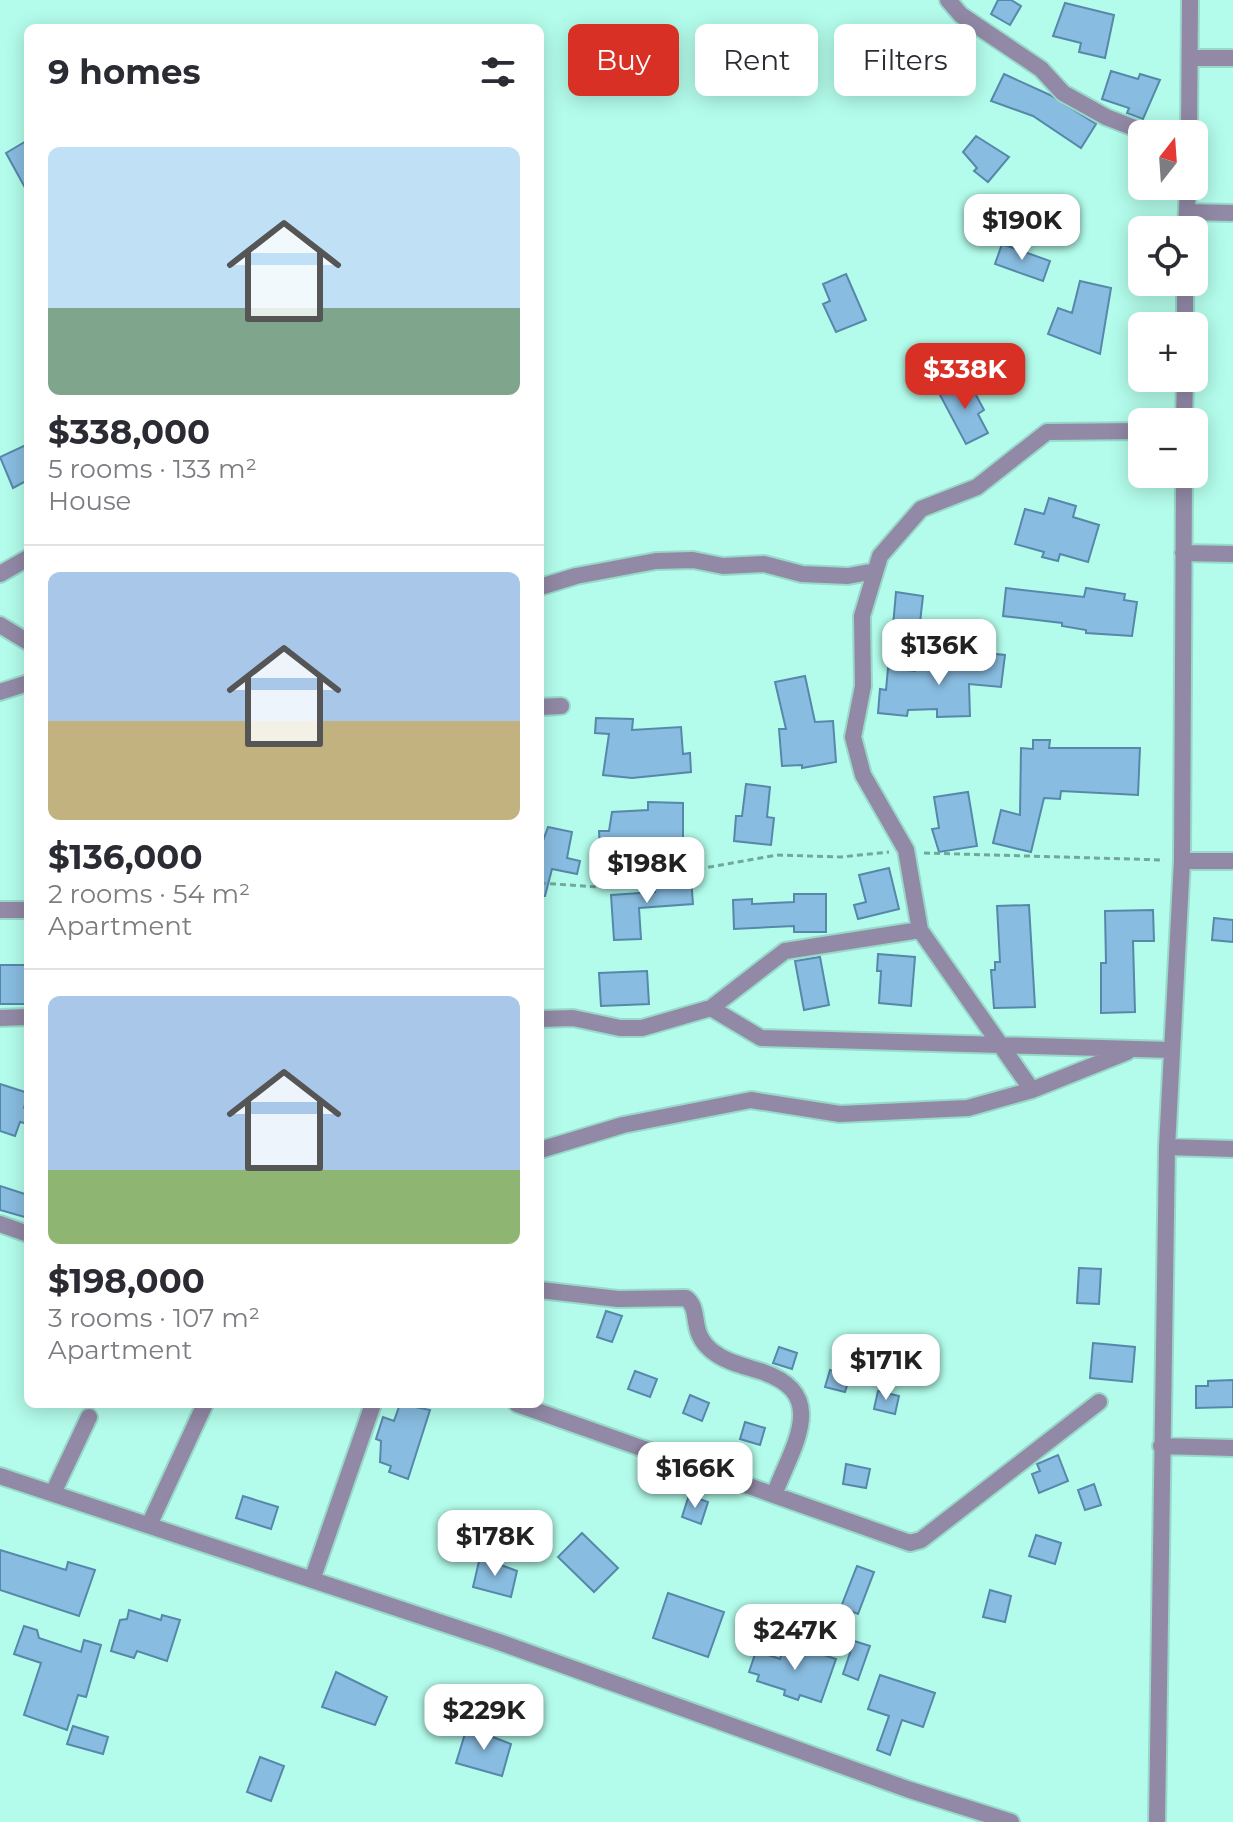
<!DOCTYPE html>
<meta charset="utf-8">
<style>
:root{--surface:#fff;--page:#f7f7f7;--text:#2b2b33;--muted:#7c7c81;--line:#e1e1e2;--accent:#d93025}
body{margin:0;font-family:Montserrat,sans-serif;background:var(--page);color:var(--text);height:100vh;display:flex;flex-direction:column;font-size:30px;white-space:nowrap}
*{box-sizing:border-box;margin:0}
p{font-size:26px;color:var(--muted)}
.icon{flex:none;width:44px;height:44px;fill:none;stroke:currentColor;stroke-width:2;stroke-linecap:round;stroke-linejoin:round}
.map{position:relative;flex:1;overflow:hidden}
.sheet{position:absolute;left:24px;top:24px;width:520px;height:1384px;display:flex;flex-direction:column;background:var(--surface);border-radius:12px;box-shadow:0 4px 20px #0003}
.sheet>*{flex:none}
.hud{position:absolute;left:568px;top:24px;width:544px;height:72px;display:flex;gap:16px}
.needle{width:52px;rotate:17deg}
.buttons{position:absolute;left:1128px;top:120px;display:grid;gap:16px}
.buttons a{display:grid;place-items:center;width:80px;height:80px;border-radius:12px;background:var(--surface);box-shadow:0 4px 20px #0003;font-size:40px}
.price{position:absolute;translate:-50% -68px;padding:0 18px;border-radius:16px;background:#fff;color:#222;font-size:26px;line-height:52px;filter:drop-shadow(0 2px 4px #0008)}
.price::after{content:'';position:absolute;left:50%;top:48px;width:24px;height:18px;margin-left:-12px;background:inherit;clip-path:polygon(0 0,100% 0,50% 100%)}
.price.active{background:var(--accent);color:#fff}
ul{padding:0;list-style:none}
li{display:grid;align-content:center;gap:16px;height:424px;padding:0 24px}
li+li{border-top:2px solid var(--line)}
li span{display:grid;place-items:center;height:248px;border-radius:12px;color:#555}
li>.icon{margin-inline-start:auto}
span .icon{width:144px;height:144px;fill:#fffc;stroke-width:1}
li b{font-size:34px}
h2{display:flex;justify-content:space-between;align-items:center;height:96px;padding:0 24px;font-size:34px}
.tag{padding:0 28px;border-radius:12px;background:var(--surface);box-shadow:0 4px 20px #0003;font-size:28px;line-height:72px}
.tag.active{background:var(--accent);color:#fff}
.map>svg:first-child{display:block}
</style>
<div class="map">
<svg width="1233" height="1822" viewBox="0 0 1233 1822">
<rect width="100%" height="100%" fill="#b3fceb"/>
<path fill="#88bce0" stroke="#5688aa" stroke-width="2" d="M998,0H1011L1021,6L1010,25L991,14Z
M1065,3L1114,15L1105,58L1079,52L1081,43L1053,36Z
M1111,71L1138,79L1140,74L1160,80L1143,119L1127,113L1129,108L1102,99Z
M1004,74L1050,95L1096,124L1081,148L1033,116L991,101Z
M976,136L1009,157L988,182L974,171L977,168L963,152Z
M28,140V193L6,153Z
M1002,244L1050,261L1043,281L995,264Z
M846,274L866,320L836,332L823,304L830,301L823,284Z
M1080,281L1111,288L1100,354L1048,334L1058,308L1072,313Z
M968,380L984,410L978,414L988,433L966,444L940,395Z
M28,444V480L13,488L0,457Z
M1049,498L1076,506L1073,517L1099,525L1088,562L1060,554L1058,561L1042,557L1044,552L1015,544L1025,509L1044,514Z
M1006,588L1084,597L1086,588L1125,594L1124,600L1137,602L1132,636L1086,633V630L1062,626V623L1003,616Z
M896,592L923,596L918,640L892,637Z
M976,652L1005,655L1001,687L969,684L970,716L937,717V709L908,710L907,716L878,713L880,689L886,690L888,668L915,671V659L928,658L929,668L974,667Z
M805,676L815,722L833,721L836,762L802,768V765L782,766L779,729H786L775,682Z
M596,718L633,719L632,730L681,727L683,754L690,753L691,772L632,778L603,775L609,734L595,733Z
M1033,740H1050L1049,748H1140L1138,795L1061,791L1060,799L1044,798L1031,852L993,843L1001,810L1020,815L1021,748L1033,749Z
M746,784L770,787L767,817L774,818L771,845L734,841L736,816H742Z
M968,792L977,846L939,852L932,829L939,828L934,797Z
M648,802L683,803V848L638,847V853L609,854V848H600L599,831H609L612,812L648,810Z
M548,827L572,832L567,858L580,861L577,874L552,869L545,896H540V849Z
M889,868L899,909L858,919L854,905L866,902L859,875Z
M691,878L693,904L639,908L641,939L614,940L611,895L655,892L654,881Z
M794,894H826V932H794V926L734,929L733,900L752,899V904L794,902Z
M1029,905L1035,1007L994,1008L991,970H995V962H1000L997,906Z
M1153,910L1154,941H1133L1135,1012L1101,1013V963H1106L1105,911Z
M1214,918L1233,920V942L1212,940Z
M878,954L915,957L911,1006L879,1003L881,971H877Z
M820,957L829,1005L804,1010L795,961Z
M0,965H27V1004H0Z
M647,971L649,1004L601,1006L599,973Z
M0,1084L28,1093L24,1108L28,1110V1124L20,1122L15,1136L0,1131Z
M0,1186L28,1195V1218L0,1210Z
M1079,1268L1101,1269L1099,1304L1077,1303Z
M606,1311L622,1316L612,1342L597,1337Z
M1093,1343L1135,1347L1132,1382L1090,1378Z
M779,1347L797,1353L792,1369L773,1363Z
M830,1370L850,1376L845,1392L825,1387Z
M635,1371L657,1379L650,1397L628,1389Z
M1233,1380V1407L1196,1408V1386H1208V1381Z
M878,1391L899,1396L895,1414L874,1409Z
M690,1395L709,1403L702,1421L683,1413Z
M400,1404L430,1410L408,1479L389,1472L391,1466L380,1462L381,1441L376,1439L383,1417L394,1421Z
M745,1422L765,1428L760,1445L740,1439Z
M1058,1455L1068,1481L1039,1493L1032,1474L1040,1471L1037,1464Z
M846,1464L870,1469L866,1488L843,1484Z
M1094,1484L1101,1505L1085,1510L1078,1490Z
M689,1495L708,1502L701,1524L682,1517Z
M243,1496L278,1507L271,1529L236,1518Z
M582,1533L618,1568L594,1592L558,1557Z
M1036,1535L1061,1543L1055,1564L1029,1556Z
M0,1550L66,1570L68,1562L95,1570L79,1616L0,1590Z
M480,1557L517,1571L511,1597L473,1587Z
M857,1566L874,1572L858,1614L841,1607Z
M990,1590L1011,1596L1005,1622L983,1617Z
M668,1593L724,1612L708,1657L653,1638Z
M129,1610L161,1620L162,1615L180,1620L167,1661L137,1651L134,1658L111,1651L120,1620L127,1619Z
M24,1626L37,1630L39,1638L81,1652L84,1640L101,1645L86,1697L78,1695L67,1730L24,1715L41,1663L14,1654Z
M854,1641L870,1646L858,1680L843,1674Z
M786,1642L836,1659L821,1702L800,1695L798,1700L784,1695L785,1690L757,1681L759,1675L749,1672L756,1651L780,1659Z
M336,1672L387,1697L375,1725L322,1707Z
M880,1675L935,1693L923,1727L902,1720L890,1755L877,1750L889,1716L868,1709Z
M73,1726L108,1737L103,1754L67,1744Z
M467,1727L511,1744L502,1776L456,1763Z
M260,1757L284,1766L271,1801L247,1792Z"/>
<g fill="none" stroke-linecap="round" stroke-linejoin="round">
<defs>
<path id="street" d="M948,0L961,15L1041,69L1063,93L1106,117L1150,134
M1190,58H1233
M1189,134L1190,0
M1187,212L1233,213
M1186,230L1188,186
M1185,326V282
M1184,422L1185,378
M1183,553L1233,554
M0,574L28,558
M540,587L576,576L656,561L693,560L723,566L764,564L802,574L848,576L875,571
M0,625L28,642
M0,692L28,683
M540,707L561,706
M1182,861H1233
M0,910H28
M711,1008L785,951L920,930
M0,1018L28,1017
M540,1019L573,1018L620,1028H642L711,1008L761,1038L1170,1050
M1032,1090L920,930L906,850L863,775L853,737L863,686L862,616L880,556L921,509L977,487L1047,432L1142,431
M1167,1147L1233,1149
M540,1150L623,1125L751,1100L840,1114L968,1108L1032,1090L1127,1052
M0,1224L28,1234
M540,1290L618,1299L686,1298C702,1310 688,1332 712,1351C727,1363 745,1366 763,1372C830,1395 792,1447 774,1495
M517,1404L910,1543L921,1540L1099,1402
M1161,1446L1233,1448
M0,1476L499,1642L907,1789L1011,1822
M53,1493L89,1417
M149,1525L205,1404
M312,1580L373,1404
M1157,1822L1167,1147L1182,861L1184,474"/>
</defs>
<use href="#street" stroke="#98d9ca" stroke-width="20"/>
<path stroke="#72a89c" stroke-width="3" stroke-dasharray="6 4" stroke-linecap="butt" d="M924,853L1164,860
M540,883L598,887L777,855L841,857L889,852"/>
<use href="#street" stroke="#9289a6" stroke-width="16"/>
</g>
</svg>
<div class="buttons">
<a><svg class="needle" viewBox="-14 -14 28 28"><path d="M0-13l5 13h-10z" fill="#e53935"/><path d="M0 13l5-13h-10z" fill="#7c7c81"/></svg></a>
<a><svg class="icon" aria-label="locate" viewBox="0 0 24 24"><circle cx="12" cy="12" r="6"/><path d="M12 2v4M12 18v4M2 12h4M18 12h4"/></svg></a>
<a>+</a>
<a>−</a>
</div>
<b class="price" style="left:1022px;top:262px">$190K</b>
<b class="price active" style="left:965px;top:411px">$338K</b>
<b class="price" style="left:939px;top:687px">$136K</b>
<b class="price" style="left:647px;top:905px">$198K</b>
<b class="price" style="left:886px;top:1402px">$171K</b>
<b class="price" style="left:695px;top:1510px">$166K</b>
<b class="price" style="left:495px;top:1578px">$178K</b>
<b class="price" style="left:795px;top:1672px">$247K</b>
<b class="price" style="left:484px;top:1752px">$229K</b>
<div class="hud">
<a class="tag active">Buy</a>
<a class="tag">Rent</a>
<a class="tag">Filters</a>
</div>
<section class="sheet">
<h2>9 homes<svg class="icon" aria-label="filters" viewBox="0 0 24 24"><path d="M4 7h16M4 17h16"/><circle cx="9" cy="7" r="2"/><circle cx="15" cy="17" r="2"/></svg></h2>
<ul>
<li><span style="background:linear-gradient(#bfe0f5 65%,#7fa58c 0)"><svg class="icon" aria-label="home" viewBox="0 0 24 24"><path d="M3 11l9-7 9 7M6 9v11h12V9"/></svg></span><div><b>$338,000</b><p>5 rooms · 133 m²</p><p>House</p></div></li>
<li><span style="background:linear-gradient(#a9c7e8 60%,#c2b280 0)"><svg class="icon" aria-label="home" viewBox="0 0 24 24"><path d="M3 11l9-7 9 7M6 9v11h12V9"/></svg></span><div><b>$136,000</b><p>2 rooms · 54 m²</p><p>Apartment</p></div></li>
<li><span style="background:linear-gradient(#a9c7e8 70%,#8fb573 0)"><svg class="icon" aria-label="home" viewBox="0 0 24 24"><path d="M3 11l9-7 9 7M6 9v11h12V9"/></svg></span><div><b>$198,000</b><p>3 rooms · 107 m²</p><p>Apartment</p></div></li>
</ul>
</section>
</div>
